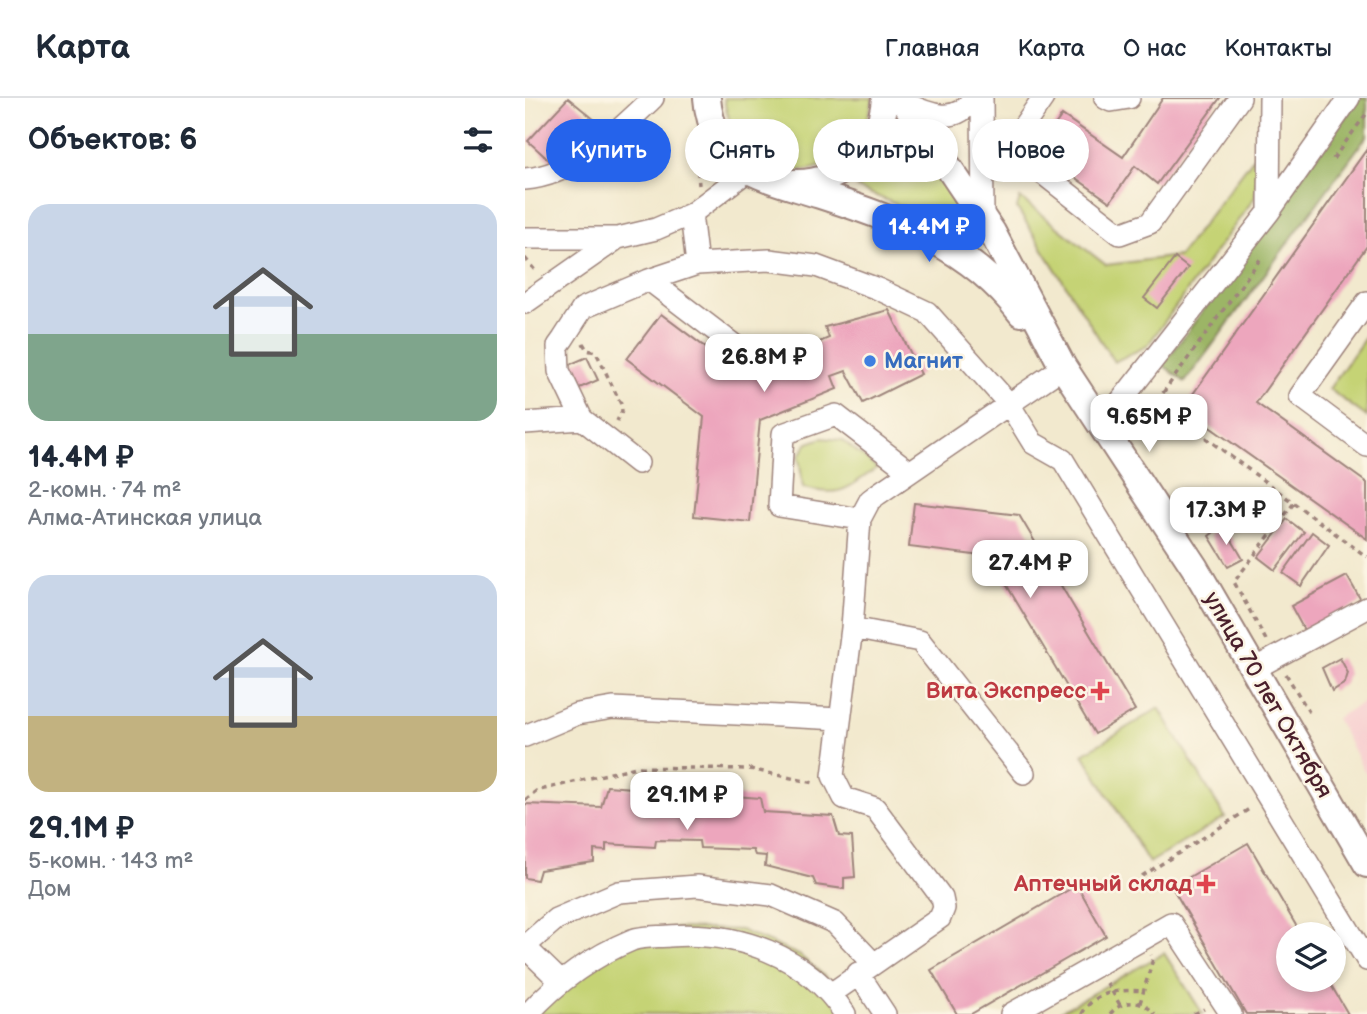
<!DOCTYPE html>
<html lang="ru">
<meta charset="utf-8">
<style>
:root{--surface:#fff;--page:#f6f6f7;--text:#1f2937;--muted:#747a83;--line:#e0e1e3;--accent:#2563eb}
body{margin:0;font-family:"Balsamiq Sans",sans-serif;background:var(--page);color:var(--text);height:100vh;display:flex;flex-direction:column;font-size:26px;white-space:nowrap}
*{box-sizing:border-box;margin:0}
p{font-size:23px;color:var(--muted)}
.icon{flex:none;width:38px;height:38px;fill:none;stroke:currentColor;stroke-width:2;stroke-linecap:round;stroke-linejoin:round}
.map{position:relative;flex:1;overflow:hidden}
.drawer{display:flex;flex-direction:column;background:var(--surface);width:525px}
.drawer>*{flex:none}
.banner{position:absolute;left:21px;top:21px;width:665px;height:63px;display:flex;gap:14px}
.buttons{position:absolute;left:751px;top:824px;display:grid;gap:14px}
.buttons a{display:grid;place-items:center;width:70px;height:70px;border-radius:50%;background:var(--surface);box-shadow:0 4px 10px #0003;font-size:35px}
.price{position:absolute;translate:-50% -60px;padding:0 16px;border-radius:14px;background:#fff;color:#222;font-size:23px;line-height:46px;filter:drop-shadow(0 2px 4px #0008)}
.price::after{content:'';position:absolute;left:50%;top:42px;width:21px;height:16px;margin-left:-10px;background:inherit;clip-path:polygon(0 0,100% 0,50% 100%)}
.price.current{background:var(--accent);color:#fff}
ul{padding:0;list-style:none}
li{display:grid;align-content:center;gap:14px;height:371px;padding:0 28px}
li span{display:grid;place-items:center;height:217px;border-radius:21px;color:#555}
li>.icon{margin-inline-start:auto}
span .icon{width:126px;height:126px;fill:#fffc;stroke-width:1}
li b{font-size:30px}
h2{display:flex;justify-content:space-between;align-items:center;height:84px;padding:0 28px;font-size:30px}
.chip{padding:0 24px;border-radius:32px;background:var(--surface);box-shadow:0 4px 10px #0003;font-size:24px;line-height:63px}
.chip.current{background:var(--accent);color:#fff}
header{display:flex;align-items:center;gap:42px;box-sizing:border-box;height:98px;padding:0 35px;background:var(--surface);border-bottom:2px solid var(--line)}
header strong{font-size:33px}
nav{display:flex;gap:38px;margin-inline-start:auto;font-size:24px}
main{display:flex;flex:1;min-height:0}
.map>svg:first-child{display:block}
</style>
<header>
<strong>Карта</strong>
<nav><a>Главная</a><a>Карта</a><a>О нас</a><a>Контакты</a></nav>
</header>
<main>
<section class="drawer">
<h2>Объектов: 6<svg class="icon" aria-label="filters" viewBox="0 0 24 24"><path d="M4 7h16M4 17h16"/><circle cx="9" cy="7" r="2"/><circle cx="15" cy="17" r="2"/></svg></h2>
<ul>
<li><span style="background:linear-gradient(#c9d6e8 60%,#7fa58c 0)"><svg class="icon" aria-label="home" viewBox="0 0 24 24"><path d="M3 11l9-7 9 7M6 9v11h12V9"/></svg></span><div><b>14.4M ₽</b><p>2-комн. · 74 m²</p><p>Алма-Атинская улица</p></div></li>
<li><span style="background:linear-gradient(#c9d6e8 65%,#c2b280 0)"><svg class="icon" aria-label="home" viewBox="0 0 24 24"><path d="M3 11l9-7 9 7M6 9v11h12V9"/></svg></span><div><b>29.1M ₽</b><p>5-комн. · 143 m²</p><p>Дом</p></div></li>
</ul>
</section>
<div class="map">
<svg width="842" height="916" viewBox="0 0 842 916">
<rect width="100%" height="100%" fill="#fcf5e5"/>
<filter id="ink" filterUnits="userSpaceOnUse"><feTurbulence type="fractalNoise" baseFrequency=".0143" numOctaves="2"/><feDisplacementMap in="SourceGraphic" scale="14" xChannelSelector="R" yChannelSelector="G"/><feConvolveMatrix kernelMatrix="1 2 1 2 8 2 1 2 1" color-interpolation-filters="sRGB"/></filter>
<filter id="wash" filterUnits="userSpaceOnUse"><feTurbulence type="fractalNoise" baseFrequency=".00686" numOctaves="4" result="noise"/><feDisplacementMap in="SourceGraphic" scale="28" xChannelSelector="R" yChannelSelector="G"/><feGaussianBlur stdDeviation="1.57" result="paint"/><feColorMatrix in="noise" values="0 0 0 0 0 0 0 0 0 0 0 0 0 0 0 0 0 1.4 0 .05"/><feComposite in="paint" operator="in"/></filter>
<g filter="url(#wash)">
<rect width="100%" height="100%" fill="#f2e9ce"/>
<path fill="#f7cfd0" d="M842,602V678L811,620Z"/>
<path fill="#c5d375" stroke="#887950" stroke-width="2" d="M199,0H348C330,96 213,97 199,0Z
M384,30L455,144L451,147L400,118L332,90L357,63L375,31Z
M733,54L730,99L622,248L589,264L492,110L495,100L581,167L654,158Z
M842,237V319L804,291Z
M297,340L317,342L352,370C319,392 318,399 278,390L274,358L283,345Z
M634,610L700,719L624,765L558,656Z
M148,830L215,832L274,857L315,891L329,916H0L28,878L81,842Z
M639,855L678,916H531Z"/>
<path fill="#9cb566" stroke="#736a48" stroke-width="2" d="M834,0H842V38L660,284L638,267Z"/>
<g id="blocks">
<path fill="#eda6bd" d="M43,0L70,22L28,66L3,43Z
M638,0H695L632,86L610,68L585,104L512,53L537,17L598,59Z
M842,51V148L731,305L842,385V441L658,310Z
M650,160L663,170L632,210L619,200Z
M364,212L396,276L338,305L321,273L307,278L312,291L235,322L225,424L169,418L179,319L102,261L136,216L217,277L304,240L300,229Z
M62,259L73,282L50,292L39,269Z
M389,405L494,417L610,612L570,636L465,459L384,449Z
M762,421L779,434L750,472L733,459Z
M698,427L718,461L703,469L684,438Z
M787,434L804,447L776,488L758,475Z
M822,478L837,504L780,534L766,508Z
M815,560L823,575L820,585L807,593L797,570Z
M82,688L235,700L238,714L308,718L314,738L327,739L330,779L319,780V791L291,787L288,780L240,768L241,758L230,757L228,752L175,750L174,743L131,742L130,749L81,746V753L69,752V764L15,772L12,782L0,780V706L76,709Z
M723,745L776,836H763V882H803L823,916H721L647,789Z
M552,787L581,838L446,916H432L406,872Z"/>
</g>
</g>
<g filter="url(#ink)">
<use href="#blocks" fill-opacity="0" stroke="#9e847c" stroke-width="2"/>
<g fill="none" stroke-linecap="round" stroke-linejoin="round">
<defs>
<path id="minor" d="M457,0L458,121
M580,0L586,3L604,0
M380,5C403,16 432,28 448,0
M484,49L595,136L625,125L715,0
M474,57L484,49L518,0
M0,81C51,77 92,34 128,0
M744,114L745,0
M166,116L172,166
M0,140H93
M124,182L234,266
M842,204L775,298L842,348
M0,205L93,140L131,131L166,116L224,72
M0,325L57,321
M577,327L744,114L824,0
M113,365L57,321L34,273L33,248L38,241L58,210L124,182L172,166L244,162L291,168L353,191L402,214L484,306L508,345L538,362L842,862
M335,421L254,408L258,336L311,317L384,373
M327,530L395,543L499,675
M729,571L842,510
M0,638L52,616L88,610L315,621
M0,848L31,821L94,794L172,788L246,797L310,825L348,865
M0,849L35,883
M333,875L360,916
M307,895L415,820L419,810L417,800L350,710L319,700L308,678L327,530L335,421L345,402L353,396L538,269
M3,916C33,883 66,859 107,842C118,838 132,839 144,838C212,833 282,857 320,916
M486,916L646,825L706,916"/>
<path id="major" d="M182,0C184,30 199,54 224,72C246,84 271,89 295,97C372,122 445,148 496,215
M377,0L467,134L538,269L670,470L842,766
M268,85C317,87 357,48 360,0"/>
</defs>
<use href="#minor" stroke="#9e847c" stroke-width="24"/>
<use href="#major" stroke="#9e847c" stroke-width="30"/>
<path stroke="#9e847c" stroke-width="3.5" stroke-dasharray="5 5" stroke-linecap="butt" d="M170,43L174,87
M808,61L842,15
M0,160L12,175
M58,245L62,252L71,254L96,306L97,313L92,323
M624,298L842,459
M632,303L736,160
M741,542L709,484L769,405
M761,576L784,614
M0,702L11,693L111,669L225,671L289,685
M617,778L726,710
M582,885L595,907
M615,905L628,861L626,857
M557,916C569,893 595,891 619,893
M585,916C598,901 617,901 630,916
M669,916L679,911"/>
<use href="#minor" stroke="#fff" stroke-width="21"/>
<use href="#major" stroke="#fff" stroke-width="26"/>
</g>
</g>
<circle fill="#3f7fe0" stroke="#fcf5e5" stroke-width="2.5" cx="345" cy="263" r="7"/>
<g fill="#e0444e" stroke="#fcf5e5" stroke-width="2.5">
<path d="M571.5 582.5h7v7h7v7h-7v7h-7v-7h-7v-7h7z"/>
<path d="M677.5 775.5h7v7h7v7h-7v7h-7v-7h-7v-7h7z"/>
</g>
<g text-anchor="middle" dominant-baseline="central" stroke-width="5" stroke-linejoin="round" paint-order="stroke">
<g font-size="23" font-weight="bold" fill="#366cbe" stroke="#fcf5e5" text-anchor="start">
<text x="359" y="263">Магнит</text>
</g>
<g font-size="23" font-weight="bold" fill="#be3a42" stroke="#fcf5e5" text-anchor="end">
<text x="561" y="593">Вита Экспресс</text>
<text x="667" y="786">Аптечный склад</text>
</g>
<g font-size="23" fill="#4a1f2b" stroke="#fcf5e5">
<text transform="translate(743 597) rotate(60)">улица 70 лет Октября</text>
</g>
</g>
</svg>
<div class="buttons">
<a><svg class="icon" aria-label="layers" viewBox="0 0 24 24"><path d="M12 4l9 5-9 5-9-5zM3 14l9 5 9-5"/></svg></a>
</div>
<b class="price current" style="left:404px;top:166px">14.4M ₽</b>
<b class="price" style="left:239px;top:296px">26.8M ₽</b>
<b class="price" style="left:624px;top:356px">9.65M ₽</b>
<b class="price" style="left:701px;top:449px">17.3M ₽</b>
<b class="price" style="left:505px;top:502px">27.4M ₽</b>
<b class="price" style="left:162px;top:734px">29.1M ₽</b>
<div class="banner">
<a class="chip current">Купить</a>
<a class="chip">Снять</a>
<a class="chip">Фильтры</a>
<a class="chip">Новое</a>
</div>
</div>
</main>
